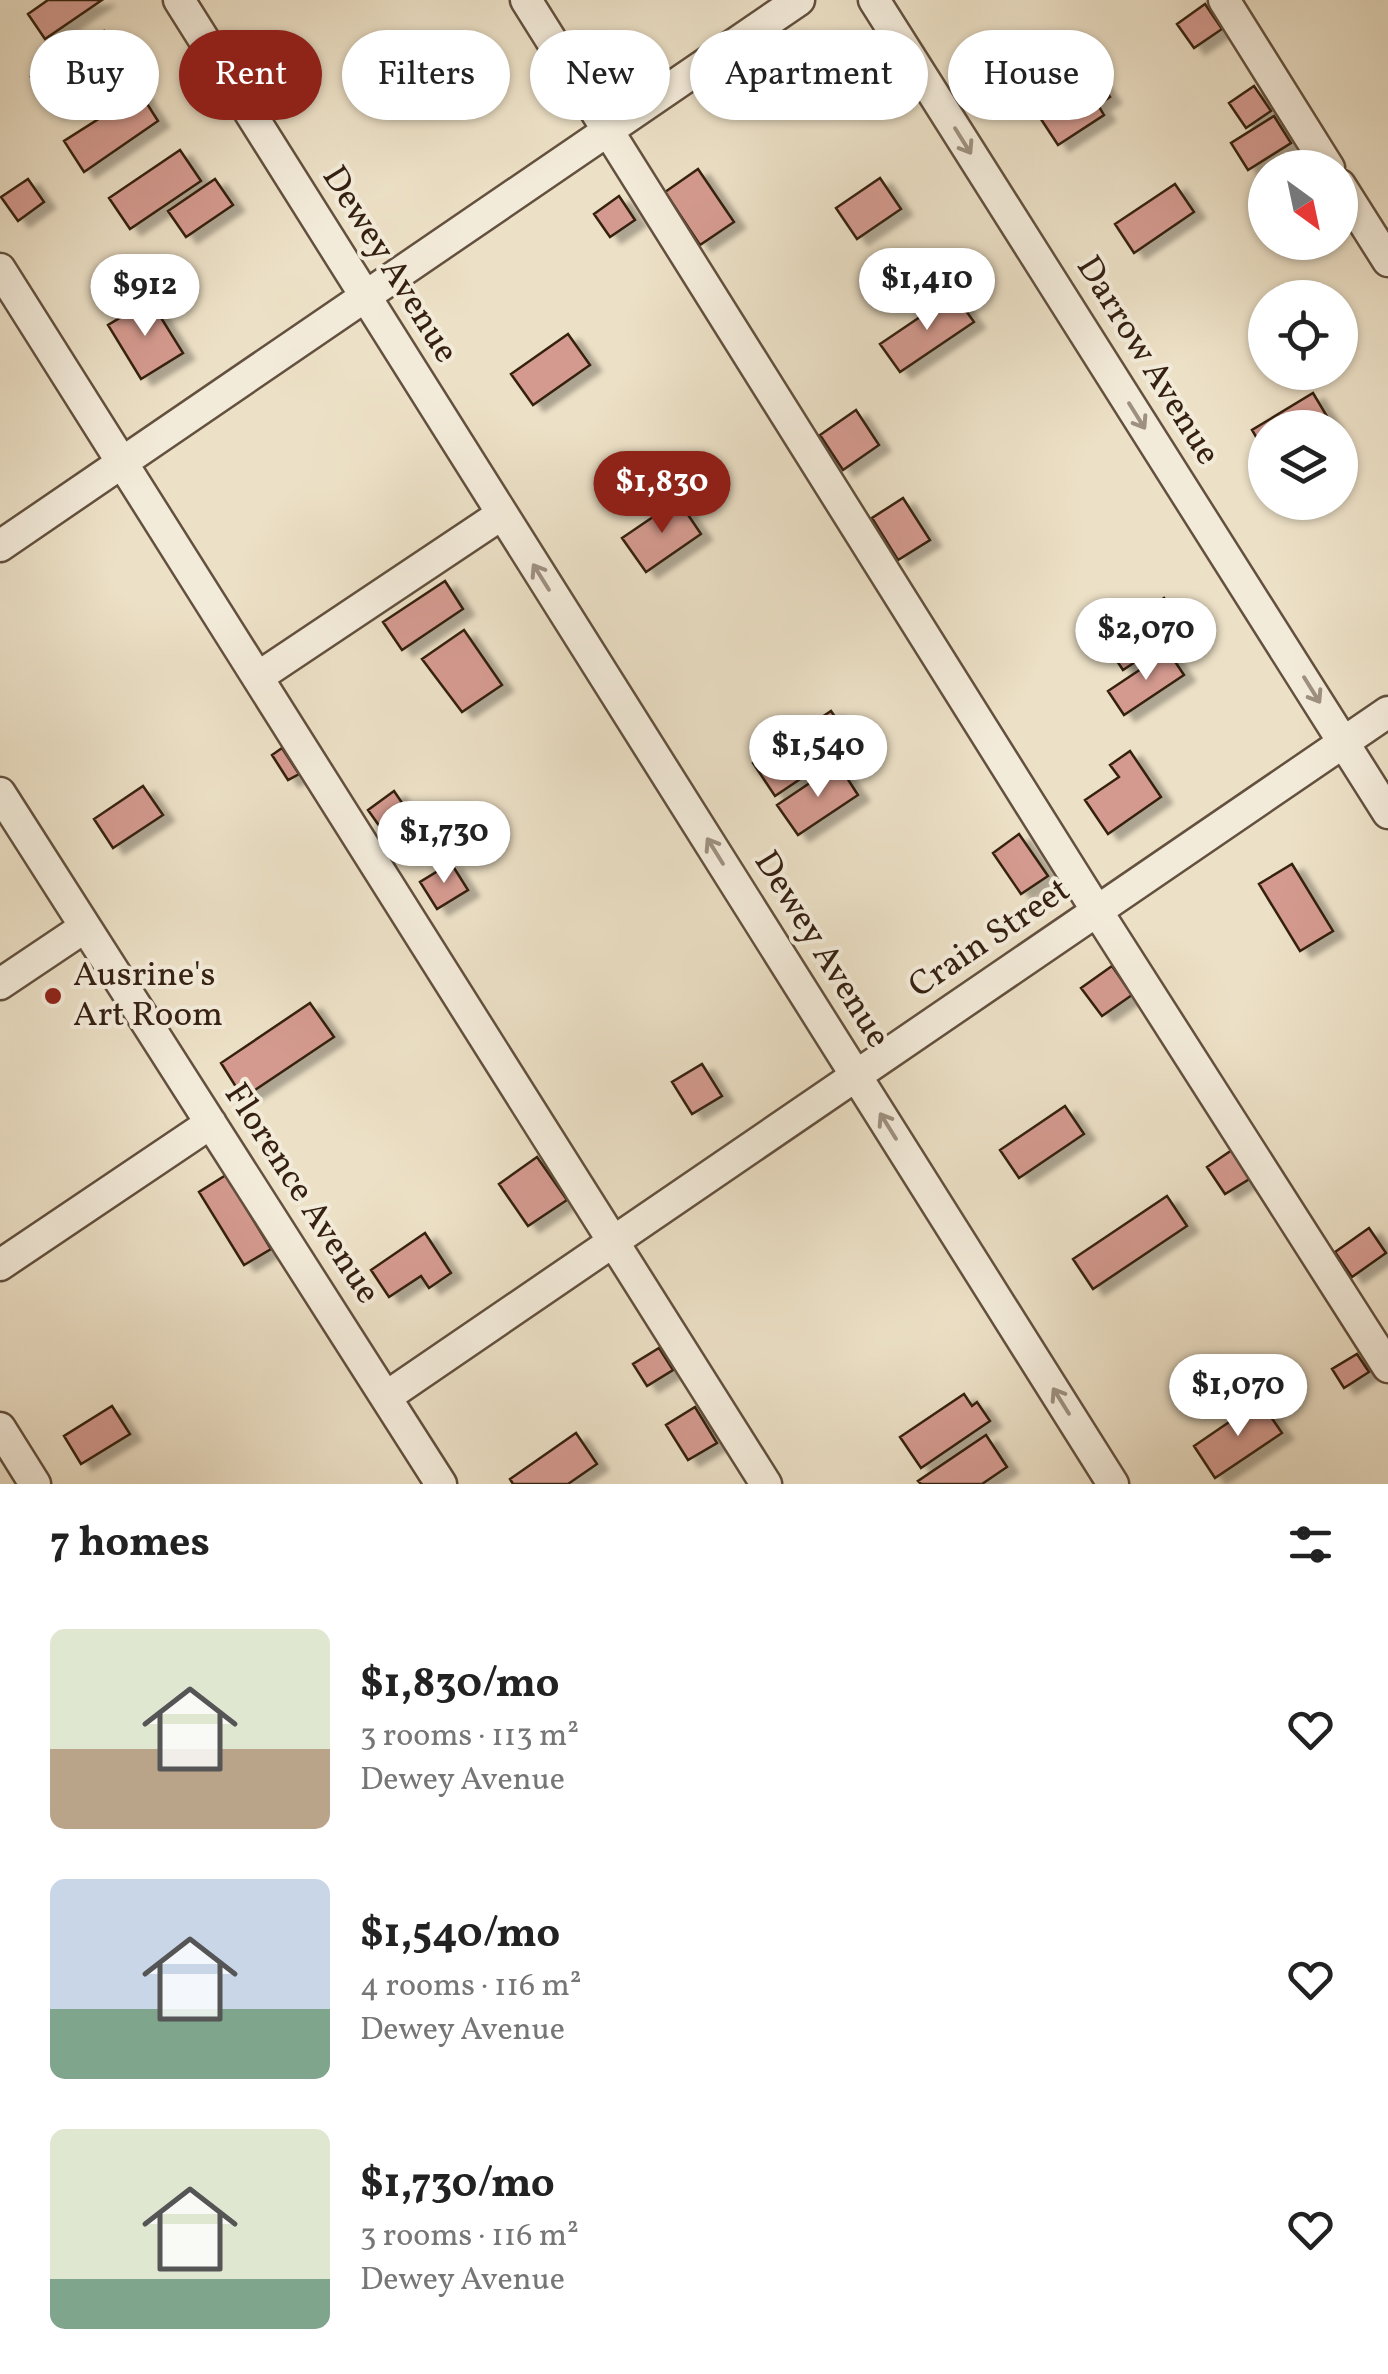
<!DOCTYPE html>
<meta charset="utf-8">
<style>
:root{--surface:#fff;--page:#f2f2f2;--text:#222;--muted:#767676;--accent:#8f2418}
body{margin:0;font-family:Vollkorn,serif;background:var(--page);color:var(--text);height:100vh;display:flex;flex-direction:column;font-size:38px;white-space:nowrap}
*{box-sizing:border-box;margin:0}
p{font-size:32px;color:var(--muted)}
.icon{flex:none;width:55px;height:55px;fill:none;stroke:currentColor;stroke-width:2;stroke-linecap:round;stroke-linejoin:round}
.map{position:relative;height:1484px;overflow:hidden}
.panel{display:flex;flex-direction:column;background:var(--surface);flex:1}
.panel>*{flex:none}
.guide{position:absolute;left:30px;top:30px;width:1330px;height:90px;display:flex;gap:20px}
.needle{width:65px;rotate:147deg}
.tools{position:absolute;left:1248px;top:150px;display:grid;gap:20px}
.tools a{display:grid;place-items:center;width:110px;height:110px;border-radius:50%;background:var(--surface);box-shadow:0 2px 8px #0004;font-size:50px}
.price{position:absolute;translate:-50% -85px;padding:0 22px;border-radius:35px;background:#fff;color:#222;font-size:32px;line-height:65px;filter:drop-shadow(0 2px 5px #0008)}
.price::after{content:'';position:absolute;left:50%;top:60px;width:30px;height:22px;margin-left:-15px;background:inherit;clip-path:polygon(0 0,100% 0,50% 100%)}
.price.selected{background:var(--accent);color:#fff}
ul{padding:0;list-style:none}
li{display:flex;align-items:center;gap:30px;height:250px;padding:0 50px}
li span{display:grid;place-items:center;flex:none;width:280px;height:200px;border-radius:15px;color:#555}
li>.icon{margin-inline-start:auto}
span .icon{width:120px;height:120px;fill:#fffc;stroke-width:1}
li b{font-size:42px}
h2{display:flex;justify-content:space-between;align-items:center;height:120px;padding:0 50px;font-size:42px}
.pill{padding:0 35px;border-radius:45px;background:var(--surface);box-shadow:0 2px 8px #0004;font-size:35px;line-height:90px}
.pill.selected{background:var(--accent);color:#fff}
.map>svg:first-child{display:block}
</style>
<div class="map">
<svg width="1388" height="1484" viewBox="0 0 1388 1484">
<defs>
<filter id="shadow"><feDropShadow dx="11" dy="6" stdDeviation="2.5" flood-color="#0004"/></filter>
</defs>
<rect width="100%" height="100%" fill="#ece0c6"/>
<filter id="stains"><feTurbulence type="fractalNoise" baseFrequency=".002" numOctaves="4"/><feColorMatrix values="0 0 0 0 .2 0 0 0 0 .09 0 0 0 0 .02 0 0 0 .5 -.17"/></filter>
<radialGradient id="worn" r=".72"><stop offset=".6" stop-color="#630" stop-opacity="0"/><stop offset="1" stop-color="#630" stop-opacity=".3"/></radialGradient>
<path fill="#d49a8f" stroke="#352011" stroke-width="2.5" filter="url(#shadow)" d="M48,0H102L45,39L28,14Z
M1205,4L1222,29L1194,48L1177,24Z
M104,31L126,66L53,111L31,77Z
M1095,75L1110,97L1098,105L1104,115L1058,145L1037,113Z
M1254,86L1271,111L1246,128L1229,103Z
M139,91L158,121L84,172L64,141L100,118V111L111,103L117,107Z
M1274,116L1291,143L1248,170L1231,143Z
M180,150L201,181L130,229L109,198Z
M698,169L734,222L700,245L665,192Z
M880,178L901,209L857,239L836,208Z
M28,179L44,202L18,221L1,197Z
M215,179L233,205L186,237L168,211Z
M1175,184L1194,212L1134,253L1115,224Z
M619,196L635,220L610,237L594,214Z
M954,294L974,322L900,372L880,344Z
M150,300L183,353L141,379L108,325Z
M568,334L590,365L533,405L511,374Z
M1313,393L1331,423L1323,428H1265V452L1252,430Z
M856,410L879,445L843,470L820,435Z
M903,498L930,540L898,560L872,518Z
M678,500L701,534L646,572L622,538Z
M445,581L463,609L402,650L383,622Z
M1164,598L1185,629L1123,670L1103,640Z
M464,630L502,685L462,712L422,659Z
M1168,651L1184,675L1124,715L1108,691Z
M831,711L842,727L825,738L836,755L775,796L753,763Z
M282,748L299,774L288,780L272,755Z
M1130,751L1161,797L1108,834L1085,800L1119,777L1110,765Z
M838,764L858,795L798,835L777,805Z
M143,786L163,815L113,848L94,819Z
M394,791L411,816L385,834L368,810Z
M1019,834L1048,876L1021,894L993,853Z
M451,863L468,890L437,909L420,882Z
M1292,864L1333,931L1300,951L1259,884Z
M1112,966L1132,995L1102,1016L1081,988Z
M310,1003L334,1037L243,1098L221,1063Z
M702,1064L722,1096L692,1114L672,1082Z
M1065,1106L1084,1134L1019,1178L1000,1150Z
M1232,1150L1251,1178L1225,1194L1207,1167Z
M537,1157L567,1200L528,1226L499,1184Z
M226,1175L271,1249L244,1265L199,1192Z
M1167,1196L1187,1226L1093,1289L1073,1259Z
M1369,1228L1386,1253L1352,1277L1335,1252Z
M425,1233L451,1273L429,1288L421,1276L389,1297L371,1270Z
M659,1348L673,1370L647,1386L633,1364Z
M1357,1354L1369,1372L1344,1388L1332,1369Z
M964,1394L972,1406L977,1402L990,1421L921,1468L900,1437Z
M1260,1401L1282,1433L1215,1478L1194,1446Z
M112,1406L130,1434L81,1464L64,1436Z
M695,1407L717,1443L688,1460L666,1425Z
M576,1433L597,1464L568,1484H513L510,1479Z
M986,1435L1007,1467L982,1484H921L918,1481Z"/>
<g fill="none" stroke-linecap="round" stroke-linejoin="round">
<defs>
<path id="minor" d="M179,0L1113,1484
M526,0L1097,911L1388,1367
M874,0L1388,813
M1224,0L1329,168
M1340,185L1388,261
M0,269L766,1484
M0,546L799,0
M258,677L502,514
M0,793L441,1484
M0,984L85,927
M0,1265L211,1123
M386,1397L1388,712
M0,1428L35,1484"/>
</defs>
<use href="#minor" stroke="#63503e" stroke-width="35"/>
<use href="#minor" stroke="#f3ebda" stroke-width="30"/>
</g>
<defs><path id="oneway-shaft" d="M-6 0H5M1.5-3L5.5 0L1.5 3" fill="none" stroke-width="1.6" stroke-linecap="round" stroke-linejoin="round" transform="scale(2.5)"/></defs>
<g stroke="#9e9080">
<use href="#oneway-shaft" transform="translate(963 141) rotate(58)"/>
<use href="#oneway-shaft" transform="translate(1137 416) rotate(58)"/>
<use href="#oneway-shaft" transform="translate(541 577) rotate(-122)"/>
<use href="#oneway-shaft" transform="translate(1312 690) rotate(58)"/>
<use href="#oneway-shaft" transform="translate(715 851) rotate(-122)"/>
<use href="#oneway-shaft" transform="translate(888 1126) rotate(-122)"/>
<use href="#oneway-shaft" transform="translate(1061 1401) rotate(-122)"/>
</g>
<circle fill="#8f2418" stroke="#f3ebda" stroke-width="4" cx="53" cy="996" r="10"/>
<g text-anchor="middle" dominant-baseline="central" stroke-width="8" stroke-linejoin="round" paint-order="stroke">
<g font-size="35" fill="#352011" stroke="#f3ebda">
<text transform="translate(389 265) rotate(58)">Dewey Avenue</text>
<text transform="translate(1147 361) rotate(58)">Darrow Avenue</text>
<text transform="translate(990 939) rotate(-34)">Crain Street</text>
<text transform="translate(821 950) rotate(58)">Dewey Avenue</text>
<text transform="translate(301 1194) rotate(57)">Florence Avenue</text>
</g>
<g font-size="35" fill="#352011" stroke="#f3ebda" text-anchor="start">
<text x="73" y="976">Ausrine's<tspan x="73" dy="40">Art Room</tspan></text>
</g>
</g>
<rect width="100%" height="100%" filter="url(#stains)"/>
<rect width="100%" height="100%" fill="url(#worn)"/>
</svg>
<div class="tools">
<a><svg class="needle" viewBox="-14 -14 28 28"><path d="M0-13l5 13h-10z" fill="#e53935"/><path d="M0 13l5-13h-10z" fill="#767676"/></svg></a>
<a><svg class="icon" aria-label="locate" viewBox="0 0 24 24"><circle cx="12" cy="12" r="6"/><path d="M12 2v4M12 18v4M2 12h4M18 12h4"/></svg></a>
<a><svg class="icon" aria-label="layers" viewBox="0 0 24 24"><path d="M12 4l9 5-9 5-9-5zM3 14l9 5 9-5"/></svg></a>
</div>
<b class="price" style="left:927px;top:333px">$1,410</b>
<b class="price" style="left:145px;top:339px">$912</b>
<b class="price selected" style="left:662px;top:536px">$1,830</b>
<b class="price" style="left:1146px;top:683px">$2,070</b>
<b class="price" style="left:818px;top:800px">$1,540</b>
<b class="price" style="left:444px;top:886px">$1,730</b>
<b class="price" style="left:1238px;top:1439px">$1,070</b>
<div class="guide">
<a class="pill">Buy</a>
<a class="pill selected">Rent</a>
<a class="pill">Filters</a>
<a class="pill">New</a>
<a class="pill">Apartment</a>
<a class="pill">House</a>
</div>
</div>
<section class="panel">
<h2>7 homes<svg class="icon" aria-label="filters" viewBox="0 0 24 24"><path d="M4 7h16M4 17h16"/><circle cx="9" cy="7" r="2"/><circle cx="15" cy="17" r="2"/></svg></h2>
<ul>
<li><span style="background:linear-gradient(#dfe7d0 60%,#b9a48a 0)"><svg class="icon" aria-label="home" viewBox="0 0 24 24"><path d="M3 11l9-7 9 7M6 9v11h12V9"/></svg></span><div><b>$1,830/mo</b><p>3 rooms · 113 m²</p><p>Dewey Avenue</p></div><svg class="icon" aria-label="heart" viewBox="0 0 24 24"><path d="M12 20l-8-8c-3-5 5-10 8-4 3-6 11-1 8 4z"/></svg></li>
<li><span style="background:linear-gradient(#c9d6e8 65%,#7fa58c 0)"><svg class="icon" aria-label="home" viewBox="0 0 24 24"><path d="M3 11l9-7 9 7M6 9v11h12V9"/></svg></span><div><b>$1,540/mo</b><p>4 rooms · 116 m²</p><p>Dewey Avenue</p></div><svg class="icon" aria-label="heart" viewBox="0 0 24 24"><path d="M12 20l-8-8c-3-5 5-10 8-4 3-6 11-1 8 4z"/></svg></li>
<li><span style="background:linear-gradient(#dfe7d0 75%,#7fa58c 0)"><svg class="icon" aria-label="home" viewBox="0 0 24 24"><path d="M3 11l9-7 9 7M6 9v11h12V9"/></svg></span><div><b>$1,730/mo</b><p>3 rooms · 116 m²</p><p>Dewey Avenue</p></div><svg class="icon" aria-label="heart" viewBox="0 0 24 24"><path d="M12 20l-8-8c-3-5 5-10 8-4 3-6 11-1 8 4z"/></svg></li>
</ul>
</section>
